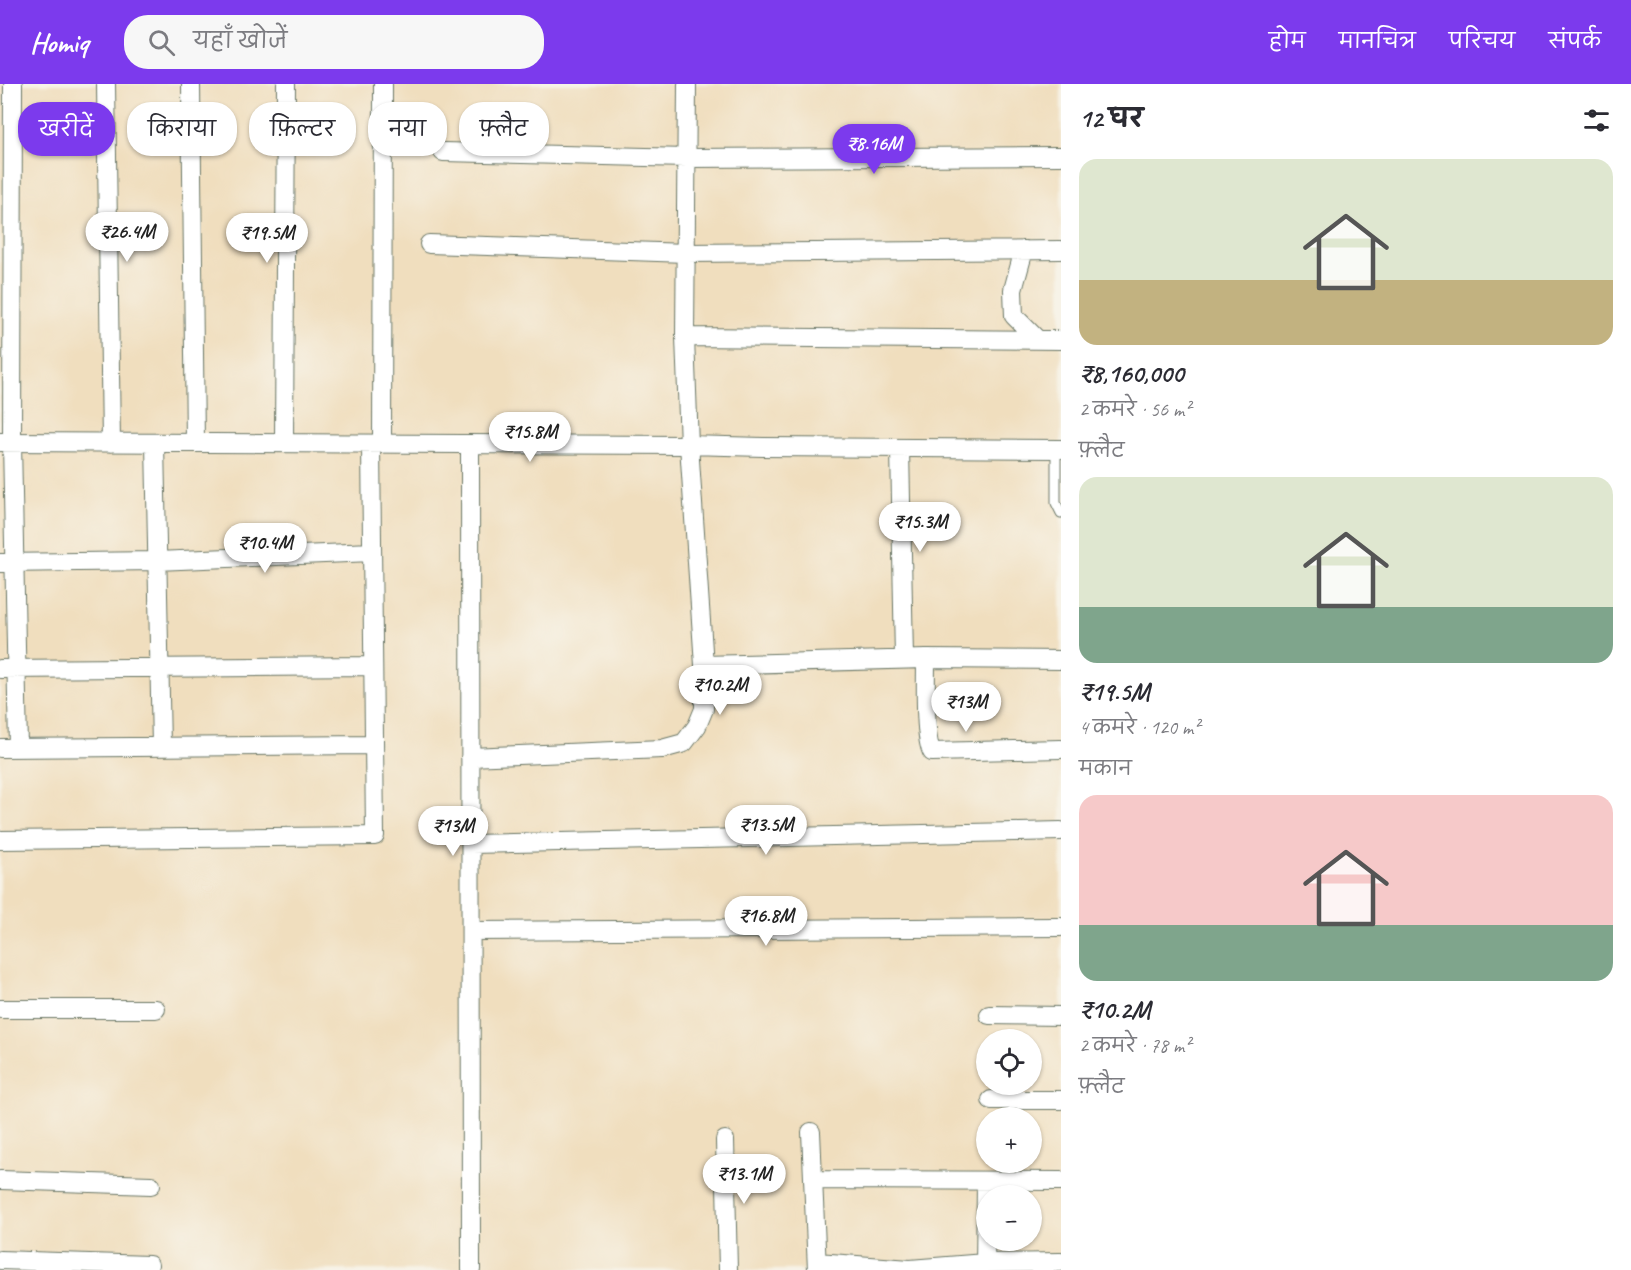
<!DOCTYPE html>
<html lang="hi">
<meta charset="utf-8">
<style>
:root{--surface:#fff;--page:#f7f7f7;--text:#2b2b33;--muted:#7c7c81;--accent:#7c3aed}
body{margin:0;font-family:Caveat,"Playpen Sans Deva",sans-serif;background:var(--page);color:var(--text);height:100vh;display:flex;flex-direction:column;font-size:22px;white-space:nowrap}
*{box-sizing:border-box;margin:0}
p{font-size:20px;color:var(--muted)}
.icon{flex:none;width:33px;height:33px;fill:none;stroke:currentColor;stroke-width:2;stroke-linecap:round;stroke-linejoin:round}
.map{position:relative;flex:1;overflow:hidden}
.drawer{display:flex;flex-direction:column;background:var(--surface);width:570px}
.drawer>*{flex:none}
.banner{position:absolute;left:18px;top:18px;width:570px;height:54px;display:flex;gap:12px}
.tools{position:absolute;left:976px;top:945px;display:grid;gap:12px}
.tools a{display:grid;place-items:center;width:66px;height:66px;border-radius:50%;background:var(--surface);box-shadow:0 2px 4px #0004;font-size:30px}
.price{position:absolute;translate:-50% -51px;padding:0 14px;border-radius:21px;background:#fff;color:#222;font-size:20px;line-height:39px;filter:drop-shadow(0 2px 3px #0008)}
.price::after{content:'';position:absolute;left:50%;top:36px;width:18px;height:14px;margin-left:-9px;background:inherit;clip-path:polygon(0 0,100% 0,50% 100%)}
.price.on{background:var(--accent);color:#fff}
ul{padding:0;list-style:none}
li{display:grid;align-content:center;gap:12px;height:318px;padding:0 18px}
li span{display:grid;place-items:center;height:186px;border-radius:18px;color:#555}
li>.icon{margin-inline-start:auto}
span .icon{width:108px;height:108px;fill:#fffc;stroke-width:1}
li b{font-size:26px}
h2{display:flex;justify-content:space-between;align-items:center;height:72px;padding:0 18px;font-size:26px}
.pill{padding:0 21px;border-radius:24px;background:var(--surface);box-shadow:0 2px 4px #0004;font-size:21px;line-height:54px}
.pill.on{background:var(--accent);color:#fff}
header{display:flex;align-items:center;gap:36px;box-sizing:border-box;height:84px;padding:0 30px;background:var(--accent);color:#fff}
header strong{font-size:28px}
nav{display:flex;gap:33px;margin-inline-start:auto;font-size:21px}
.search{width:420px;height:54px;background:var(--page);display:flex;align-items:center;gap:15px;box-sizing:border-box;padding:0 21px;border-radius:24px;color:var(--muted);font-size:22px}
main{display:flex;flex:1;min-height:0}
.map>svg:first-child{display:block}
</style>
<header>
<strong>Homiq</strong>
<div class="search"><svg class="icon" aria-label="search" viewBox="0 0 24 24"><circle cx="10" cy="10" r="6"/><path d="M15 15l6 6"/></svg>यहाँ खोजें</div>
<nav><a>होम</a><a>मानचित्र</a><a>परिचय</a><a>संपर्क</a></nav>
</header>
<main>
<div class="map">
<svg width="1061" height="1186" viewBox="0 0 1061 1186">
<rect width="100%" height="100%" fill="#f7f3e8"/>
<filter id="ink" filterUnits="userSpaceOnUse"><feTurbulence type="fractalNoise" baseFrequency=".0167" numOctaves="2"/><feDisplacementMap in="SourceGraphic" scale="12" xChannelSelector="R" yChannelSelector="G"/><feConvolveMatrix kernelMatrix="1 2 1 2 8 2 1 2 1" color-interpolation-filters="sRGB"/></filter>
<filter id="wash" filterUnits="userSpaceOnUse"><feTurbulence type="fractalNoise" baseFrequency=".008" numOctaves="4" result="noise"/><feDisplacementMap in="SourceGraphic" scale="24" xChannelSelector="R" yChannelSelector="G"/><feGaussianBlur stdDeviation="1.35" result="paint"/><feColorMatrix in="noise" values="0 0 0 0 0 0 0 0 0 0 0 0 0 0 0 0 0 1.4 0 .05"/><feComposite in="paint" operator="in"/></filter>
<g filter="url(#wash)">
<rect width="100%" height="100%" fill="#f0debe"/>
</g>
<g filter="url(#ink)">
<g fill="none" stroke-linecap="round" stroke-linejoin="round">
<defs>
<path id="service" d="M1056,365V419L1061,429"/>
<path id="minor" d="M13,0L12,358L18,664
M106,0L111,359
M191,0L195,359
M443,68L687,74L1061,72
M429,160L686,169L1061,166
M1024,166L1013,206L1014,232L1038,256
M685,253L1061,256
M0,358L689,361L763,363L1061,365
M155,359L161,663
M284,359L286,0
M382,360L383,0
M470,361L471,1186
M900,364L904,575
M0,479L157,477L372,468
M926,575C926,593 924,656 932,668L1061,665
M704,581L926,575L1061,576
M0,585L373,582
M0,664L374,661
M470,673L662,665L684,659L697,642L704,625V581L689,361L685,253L687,0
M0,756L375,752L371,360
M471,760L1061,747
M471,847L1061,843
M0,925H156
M989,931L1061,932
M991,1016H1061
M811,1048L817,1186
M725,1056L728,1186
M0,1096L151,1101
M814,1096L1061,1097
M0,1176L149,1181
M817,1178L910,1185L985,1179L1061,1178
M985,1186L986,1097"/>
</defs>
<use href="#service" stroke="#687564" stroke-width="11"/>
<use href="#minor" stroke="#687564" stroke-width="20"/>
<use href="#service" stroke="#fff" stroke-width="9"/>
<use href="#minor" stroke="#fff" stroke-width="18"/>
</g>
</g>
</svg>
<div class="tools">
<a><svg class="icon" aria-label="locate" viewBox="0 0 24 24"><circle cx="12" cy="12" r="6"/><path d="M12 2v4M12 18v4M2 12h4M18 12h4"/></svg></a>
<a>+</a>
<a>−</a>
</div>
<b class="price on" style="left:874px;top:91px">₹8.16M</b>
<b class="price" style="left:127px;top:179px">₹26.4M</b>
<b class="price" style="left:267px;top:180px">₹19.5M</b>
<b class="price" style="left:530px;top:379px">₹15.8M</b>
<b class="price" style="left:920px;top:469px">₹15.3M</b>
<b class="price" style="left:265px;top:490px">₹10.4M</b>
<b class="price" style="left:720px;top:632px">₹10.2M</b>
<b class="price" style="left:966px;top:649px">₹13M</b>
<b class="price" style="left:766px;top:772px">₹13.5M</b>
<b class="price" style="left:453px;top:773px">₹13M</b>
<b class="price" style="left:766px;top:863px">₹16.8M</b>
<b class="price" style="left:744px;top:1121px">₹13.1M</b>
<div class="banner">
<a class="pill on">खरीदें</a>
<a class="pill">किराया</a>
<a class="pill">फ़िल्टर</a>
<a class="pill">नया</a>
<a class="pill">फ़्लैट</a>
</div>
</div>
<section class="drawer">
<h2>12 घर<svg class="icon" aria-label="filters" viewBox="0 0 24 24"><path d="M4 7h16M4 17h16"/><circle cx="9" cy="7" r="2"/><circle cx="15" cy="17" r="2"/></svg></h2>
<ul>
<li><span style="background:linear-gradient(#dfe7d0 65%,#c2b280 0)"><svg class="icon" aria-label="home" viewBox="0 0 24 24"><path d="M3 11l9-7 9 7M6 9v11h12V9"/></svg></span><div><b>₹8,160,000</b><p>2 कमरे · 56 m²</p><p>फ़्लैट</p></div></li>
<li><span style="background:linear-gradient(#dfe7d0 70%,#7fa58c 0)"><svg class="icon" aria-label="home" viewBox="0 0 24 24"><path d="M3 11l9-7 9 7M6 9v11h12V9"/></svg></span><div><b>₹19.5M</b><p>4 कमरे · 120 m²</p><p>मकान</p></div></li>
<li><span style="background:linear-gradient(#f6c9c9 70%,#7fa58c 0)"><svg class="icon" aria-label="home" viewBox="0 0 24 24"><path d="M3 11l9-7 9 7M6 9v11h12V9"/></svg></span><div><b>₹10.2M</b><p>2 कमरे · 78 m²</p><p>फ़्लैट</p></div></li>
</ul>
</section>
</main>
